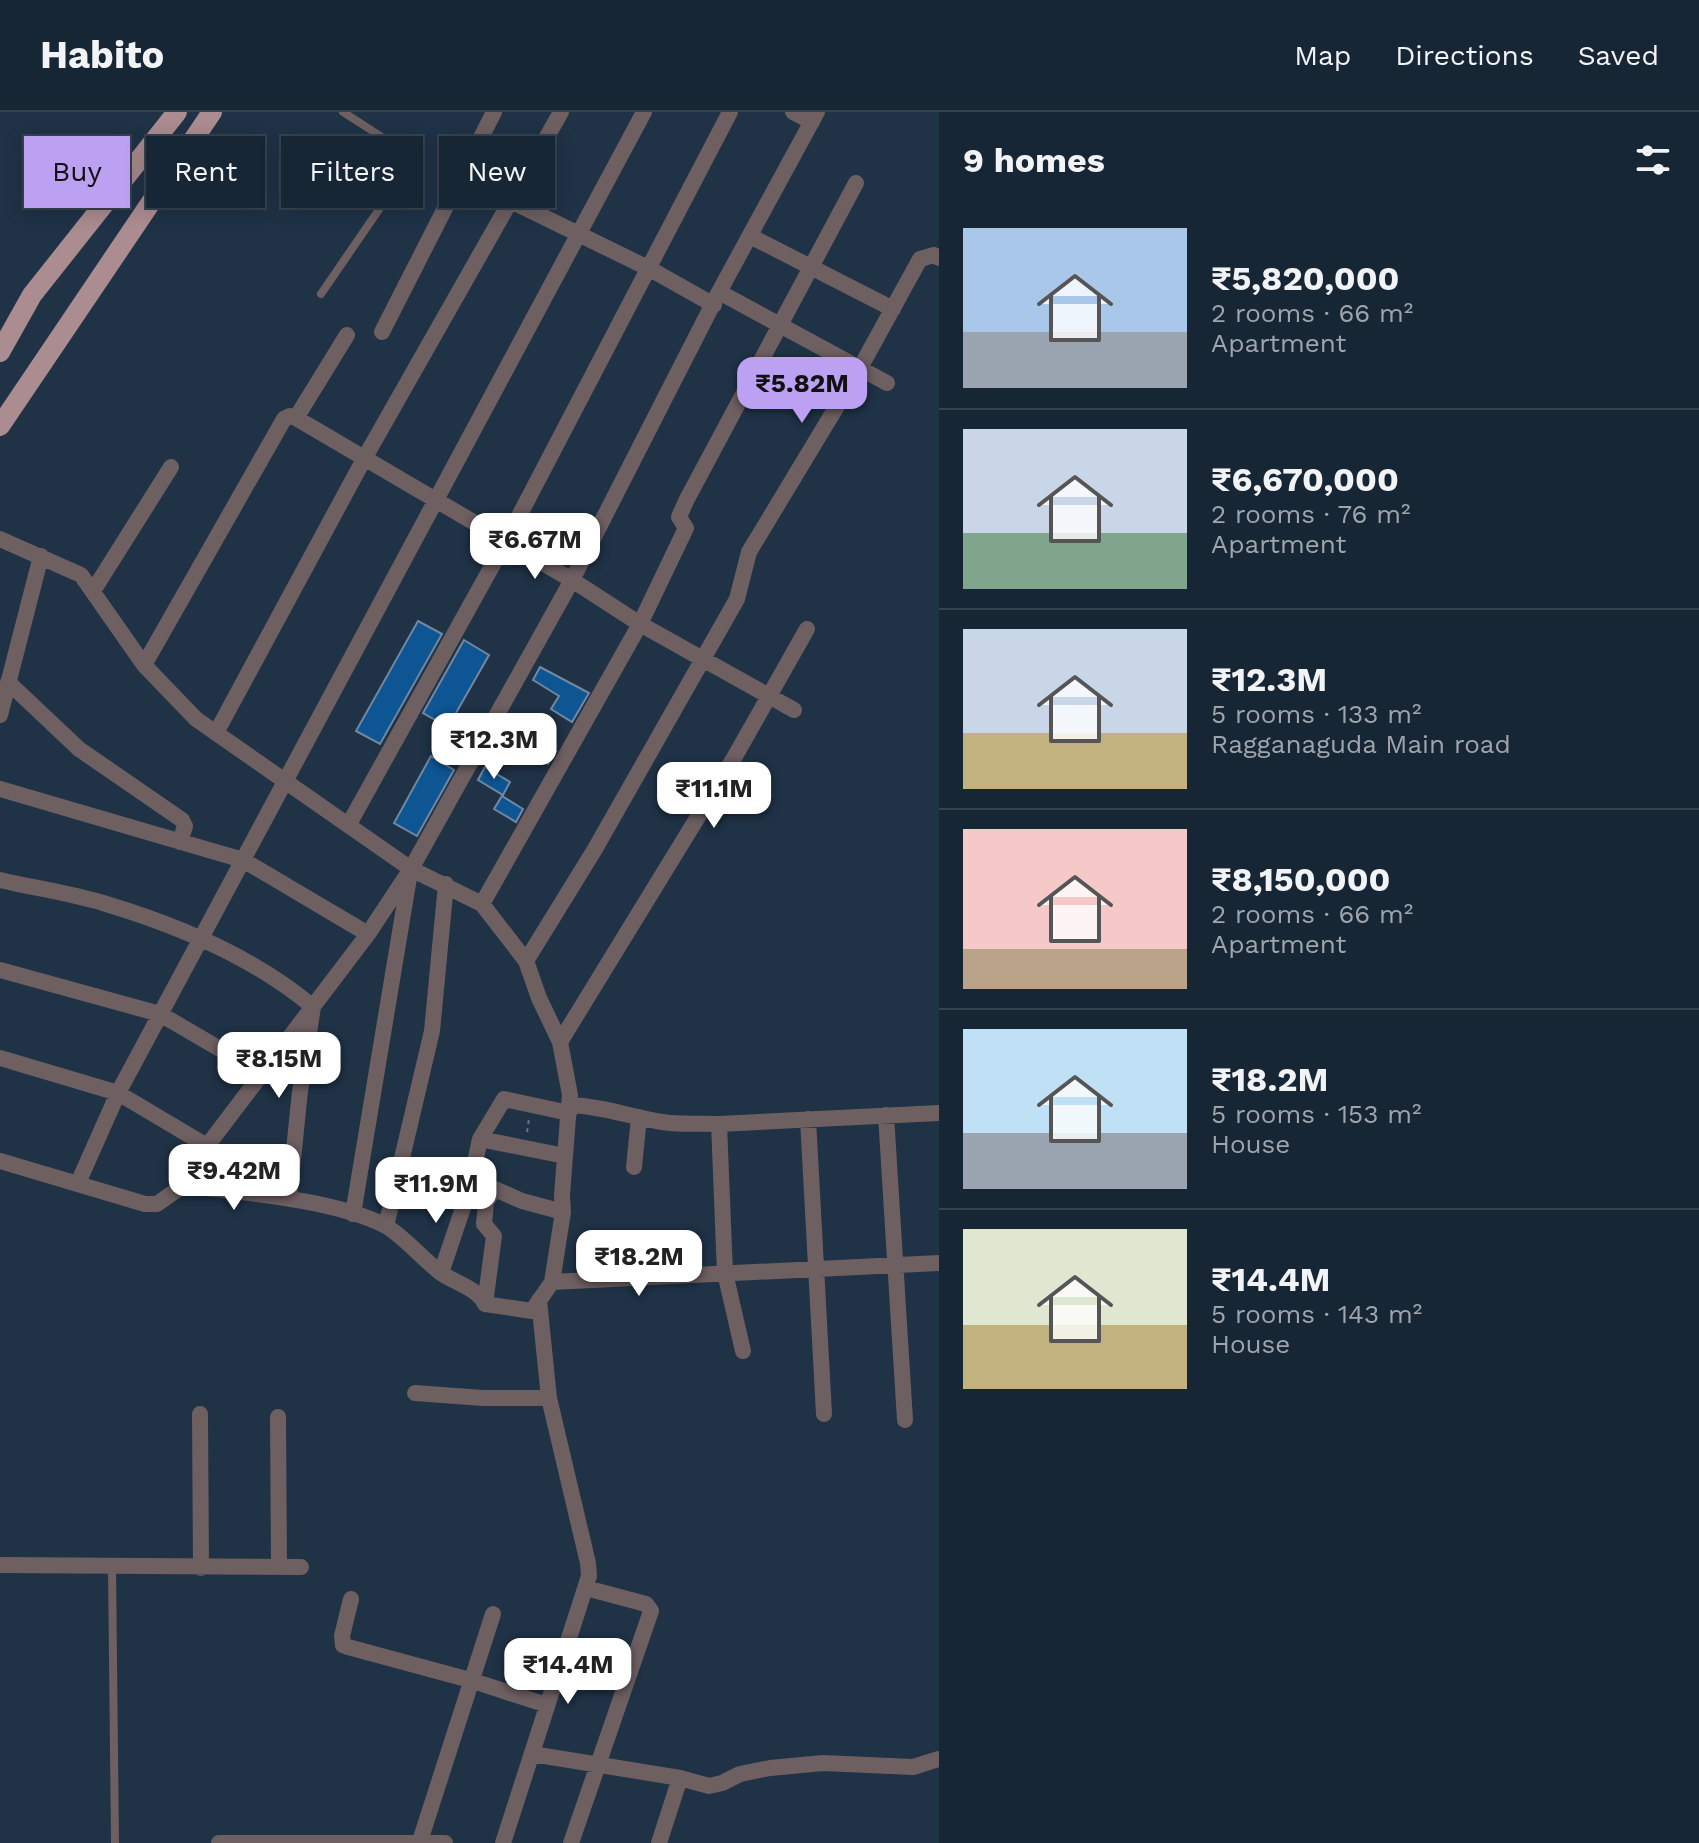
<!DOCTYPE html>
<meta charset="utf-8">
<style>
:root{--surface:#172634;--page:#243240;--text:#f1f3f6;--muted:#9ea5ac;--line:#36434f;--accent:#bca0f2}
body{margin:0;font-family:"Work Sans",sans-serif;background:var(--page);color:var(--text);height:100vh;display:flex;flex-direction:column;font-size:30px;white-space:nowrap}
*{box-sizing:border-box;margin:0}
p{font-size:26px;color:var(--muted)}
.icon{flex:none;width:44px;height:44px;fill:none;stroke:currentColor;stroke-width:2;stroke-linecap:round;stroke-linejoin:round}
.map{position:relative;flex:1;overflow:hidden}
.details{display:flex;flex-direction:column;background:var(--surface);width:760px}
.details>*{flex:none}
.hud{position:absolute;left:24px;top:24px;width:760px;height:72px;display:flex;gap:16px}
.price{position:absolute;translate:-50% -68px;padding:0 18px;border-radius:16px;background:#fff;color:#222;font-size:26px;line-height:52px;filter:drop-shadow(0 2px 4px #0008)}
.price::after{content:'';position:absolute;left:50%;top:48px;width:24px;height:18px;margin-left:-12px;background:inherit;clip-path:polygon(0 0,100% 0,50% 100%)}
.price.active{background:var(--accent);color:#111}
ul{padding:0;list-style:none}
li{display:flex;align-items:center;gap:24px;height:200px;padding:0 24px}
li+li{border-top:2px solid var(--line)}
li span{display:grid;place-items:center;flex:none;width:224px;height:160px;border-radius:0px;color:#555}
li>.icon{margin-inline-start:auto}
span .icon{width:96px;height:96px;fill:#fffc;stroke-width:1}
li b{font-size:34px}
h2{display:flex;justify-content:space-between;align-items:center;height:96px;padding:0 24px;font-size:34px}
.chip{padding:0 28px;border-radius:0px;background:var(--surface);box-shadow:0 4px 20px #0003,0 0 0 2px var(--line);font-size:28px;line-height:72px}
.chip.active{background:var(--accent);color:#111}
header{display:flex;align-items:center;gap:48px;box-sizing:border-box;height:112px;padding:0 40px;background:var(--surface);border-bottom:2px solid var(--line)}
header strong{font-size:38px}
nav{display:flex;gap:44px;margin-inline-start:auto;font-size:28px}
main{display:flex;flex:1;min-height:0}
.map>svg:first-child{display:block}
</style>
<header>
<strong>Habito</strong>
<nav><a>Map</a><a>Directions</a><a>Saved</a></nav>
</header>
<main>
<div class="map">
<svg width="939" height="1731" viewBox="0 0 939 1731">
<rect width="100%" height="100%" fill="#1f3246"/>
<path fill="#0e5594" stroke="#7288a0" stroke-width="2" d="M418,509L442,522L380,632L356,619Z
M464,528L489,543L448,615L423,601Z
M540,555L589,581L572,610L551,597L559,584L533,568Z
M509,612L556,639L548,652L501,625Z
M431,644L454,658L417,724L394,711Z
M485,655L510,670L503,683L478,668Z
M502,684L523,697L516,710L494,697Z"/>
<g fill="none" stroke-linecap="round" stroke-linejoin="round">
<path stroke="#647485" stroke-width="2" stroke-dasharray="4 4" stroke-linecap="butt" d="M527,1020L529,1007"/>
<path stroke="#6e5f61" stroke-width="8" d="M321,182L406,58C408,49 408,45 402,38L343,0
M112,1455L115,1731"/>
<path stroke="#6e5f61" stroke-width="16" d="M793,0L812,10
M460,64L650,157L714,193
M750,124L893,197
M719,180L887,271
M382,220L494,0
M296,306L572,468L640,512L794,598
M0,427L81,463L144,553L196,607L411,757L482,792L526,849L539,886L560,930L570,983L569,993C602,994 631,1005 662,1010C681,1013 701,1011 719,1012L939,1001
M93,479L171,355
M144,553L284,307L290,304L296,306L347,223
M8,570L79,637L182,708L185,714L180,730
M0,603L41,444
M216,621L364,347L561,0
M0,677L243,748L368,822
M349,712L506,429L730,0
M0,768C34,776 70,781 103,791C177,813 254,845 313,895L300,979L289,1087
M482,792L640,512L686,416L679,405L686,389L856,71
M526,849L595,737L737,487L749,440L860,256L920,147L934,143L939,146
M0,858L160,902L263,962
M560,930L734,646L807,517
M0,946L118,981L207,1034
M886,1003L905,1308
M808,1007L824,1302
M719,1012L725,1161L743,1239
M480,1027L565,1044
M0,1049L145,1092H157L184,1073L207,1034L368,822L411,757L572,468L719,180L817,0
M634,1055L639,1005
M401,1057L469,1078L480,1027L504,987L569,1001
M78,1071L118,981L644,0
M184,1073C243,1081 331,1087 384,1113C403,1123 422,1147 441,1161C455,1171 477,1176 485,1192L532,1199L552,1170L563,1100L562,1083L569,993
M353,1102L409,766
M386,1114L432,919L446,772
M441,1161L469,1078
M552,1170L939,1151
M485,1192L494,1124L484,1112L486,1090L495,1077L522,1089L563,1100
M415,1281L483,1286H549
M200,1302L201,1456
M278,1305L279,1455
M0,1453L301,1455
M351,1487L342,1524L343,1533L348,1535L470,1568L547,1593
M532,1642L680,1666L709,1674L722,1671L740,1662L770,1656L823,1651L913,1655L939,1647
M420,1729L493,1502
M219,1731H445
M503,1731L589,1464L588,1451L549,1286L539,1188
M571,1731L651,1499L646,1492L586,1476
M659,1731L680,1666"/>
<path stroke="#ab8c90" stroke-width="20" d="M0,240L32,183L177,0
M0,314L212,0"/>
</g>
</svg>
<b class="price active" style="left:802px;top:313px">₹5.82M</b>
<b class="price" style="left:535px;top:469px">₹6.67M</b>
<b class="price" style="left:494px;top:669px">₹12.3M</b>
<b class="price" style="left:714px;top:718px">₹11.1M</b>
<b class="price" style="left:279px;top:988px">₹8.15M</b>
<b class="price" style="left:234px;top:1100px">₹9.42M</b>
<b class="price" style="left:436px;top:1113px">₹11.9M</b>
<b class="price" style="left:639px;top:1186px">₹18.2M</b>
<b class="price" style="left:568px;top:1594px">₹14.4M</b>
<div class="hud">
<a class="chip active">Buy</a>
<a class="chip">Rent</a>
<a class="chip">Filters</a>
<a class="chip">New</a>
</div>
</div>
<section class="details">
<h2>9 homes<svg class="icon" aria-label="filters" viewBox="0 0 24 24"><path d="M4 7h16M4 17h16"/><circle cx="9" cy="7" r="2"/><circle cx="15" cy="17" r="2"/></svg></h2>
<ul>
<li><span style="background:linear-gradient(#a9c7e8 65%,#9aa5b1 0)"><svg class="icon" aria-label="home" viewBox="0 0 24 24"><path d="M3 11l9-7 9 7M6 9v11h12V9"/></svg></span><div><b>₹5,820,000</b><p>2 rooms · 66 m²</p><p>Apartment</p></div></li>
<li><span style="background:linear-gradient(#c9d6e8 65%,#7fa58c 0)"><svg class="icon" aria-label="home" viewBox="0 0 24 24"><path d="M3 11l9-7 9 7M6 9v11h12V9"/></svg></span><div><b>₹6,670,000</b><p>2 rooms · 76 m²</p><p>Apartment</p></div></li>
<li><span style="background:linear-gradient(#c9d6e8 65%,#c2b280 0)"><svg class="icon" aria-label="home" viewBox="0 0 24 24"><path d="M3 11l9-7 9 7M6 9v11h12V9"/></svg></span><div><b>₹12.3M</b><p>5 rooms · 133 m²</p><p>Ragganaguda Main road</p></div></li>
<li><span style="background:linear-gradient(#f6c9c9 75%,#b9a48a 0)"><svg class="icon" aria-label="home" viewBox="0 0 24 24"><path d="M3 11l9-7 9 7M6 9v11h12V9"/></svg></span><div><b>₹8,150,000</b><p>2 rooms · 66 m²</p><p>Apartment</p></div></li>
<li><span style="background:linear-gradient(#bfe0f5 65%,#9aa5b1 0)"><svg class="icon" aria-label="home" viewBox="0 0 24 24"><path d="M3 11l9-7 9 7M6 9v11h12V9"/></svg></span><div><b>₹18.2M</b><p>5 rooms · 153 m²</p><p>House</p></div></li>
<li><span style="background:linear-gradient(#dfe7d0 60%,#c2b280 0)"><svg class="icon" aria-label="home" viewBox="0 0 24 24"><path d="M3 11l9-7 9 7M6 9v11h12V9"/></svg></span><div><b>₹14.4M</b><p>5 rooms · 143 m²</p><p>House</p></div></li>
</ul>
</section>
</main>
